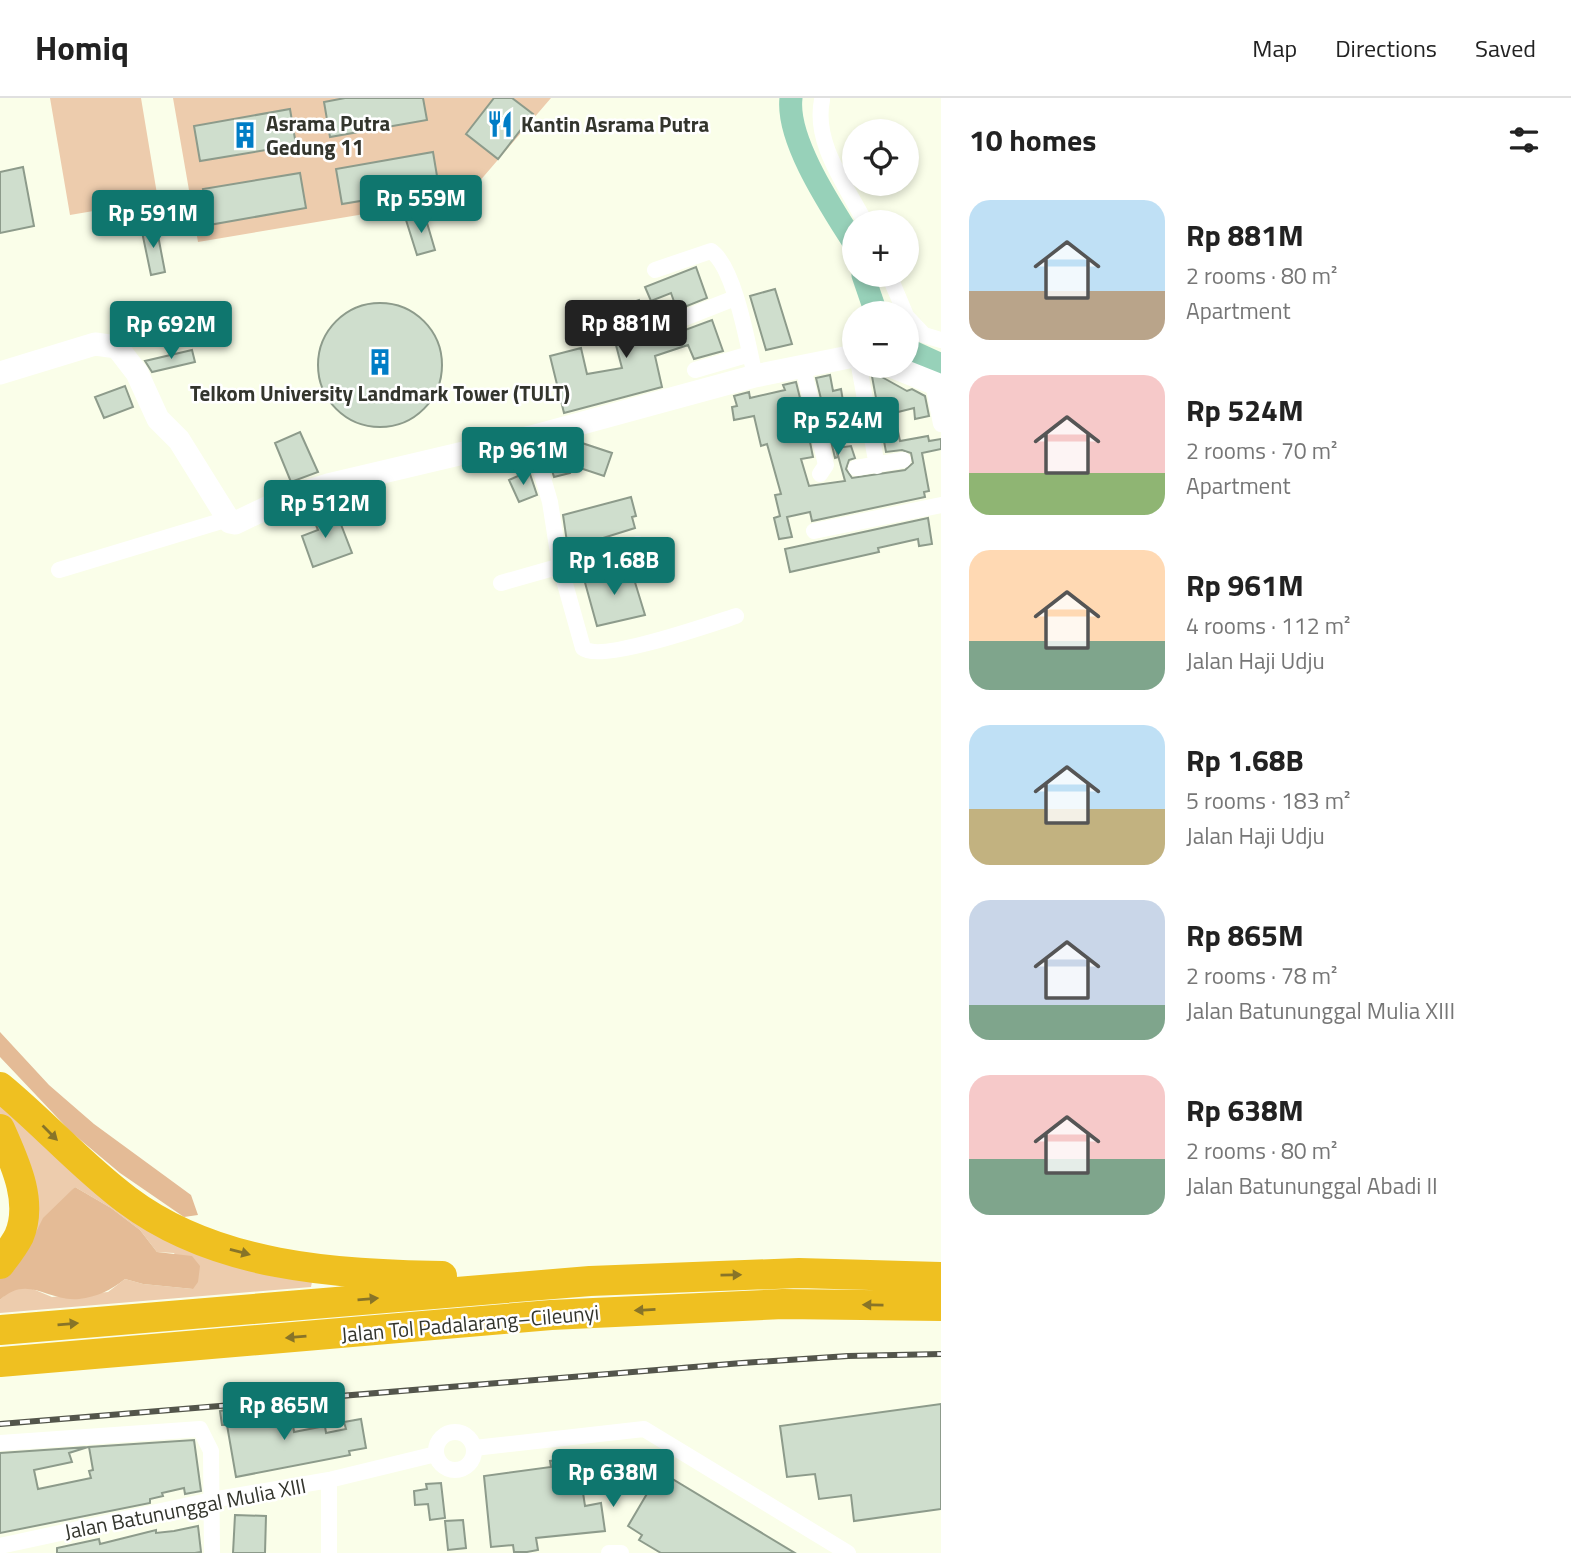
<!DOCTYPE html>
<meta charset="utf-8">
<style>
:root{--surface:#fff;--page:#f2f2f2;--text:#222;--muted:#767676;--line:#e0e0e0;--accent:#0f766e}
body{margin:0;font-family:"Titillium Web",sans-serif;background:var(--page);color:var(--text);height:100vh;display:flex;flex-direction:column;font-size:26px;white-space:nowrap}
*{box-sizing:border-box;margin:0}
p{font-size:23px;color:var(--muted)}
.icon{flex:none;width:38px;height:38px;fill:none;stroke:currentColor;stroke-width:2;stroke-linecap:round;stroke-linejoin:round}
.map{position:relative;flex:1;overflow:hidden}
.details{display:flex;flex-direction:column;background:var(--surface);width:630px}
.details>*{flex:none}
.controls{position:absolute;left:842px;top:21px;display:grid;gap:14px}
.controls a{display:grid;place-items:center;width:77px;height:77px;border-radius:50%;background:var(--surface);box-shadow:0 4px 10px #0003;font-size:35px}
.price{position:absolute;translate:-50% -60px;padding:0 16px;border-radius:7px;background:var(--accent);color:#fff;font-size:23px;line-height:46px;filter:drop-shadow(0 2px 4px #0008)}
.price::after{content:'';position:absolute;left:50%;top:42px;width:21px;height:16px;margin-left:-10px;background:inherit;clip-path:polygon(0 0,100% 0,50% 100%)}
.price.current{background:#222;color:#fff}
ul{padding:0;list-style:none}
li{display:flex;align-items:center;gap:21px;height:175px;padding:0 28px}
li span{display:grid;place-items:center;flex:none;width:196px;height:140px;border-radius:21px;color:#555}
li>.icon{margin-inline-start:auto}
span .icon{width:84px;height:84px;fill:#fffc;stroke-width:1}
li b{font-size:30px}
h2{display:flex;justify-content:space-between;align-items:center;height:84px;padding:0 28px;font-size:30px}
header{display:flex;align-items:center;gap:42px;box-sizing:border-box;height:98px;padding:0 35px;background:var(--surface);border-bottom:2px solid var(--line)}
header strong{font-size:33px}
nav{display:flex;gap:38px;margin-inline-start:auto;font-size:24px}
main{display:flex;flex:1;min-height:0}
.map>svg:first-child{display:block}
</style>
<header>
<strong>Homiq</strong>
<nav><a>Map</a><a>Directions</a><a>Saved</a></nav>
</header>
<main>
<div class="map">
<svg width="941" height="1455" viewBox="0 0 941 1455">
<rect width="100%" height="100%" fill="#fafee9"/>
<path fill="#edccad" d="M50,0H141L158,102L70,117Z
M173,0H551L466,99L198,144Z
M0,995L73,1069L312,1184L311,1189L0,1215V1202L11,1191L28,1189L52,1199L108,1194L125,1181L143,1186L193,1191L174,1155L157,1154L140,1132L111,1110L75,1089L31,1144L10,1032L0,1016Z"/>
<path fill="#e4bb96" d="M0,934L49,987L94,1026L191,1097L198,1117L184,1119L120,1075L71,1034L0,959Z
M75,1089L111,1110L140,1132L157,1154L192,1158L200,1168L198,1184L193,1191L143,1186L125,1181C111,1192 97,1199 79,1201C47,1204 28,1176 0,1202V1181L18,1155L31,1144L43,1120Z"/>
<g fill="none" stroke-linecap="round" stroke-linejoin="round">
<path stroke="#97d1b9" stroke-width="23" d="M791,0C786,42 832,110 854,145
M863,177L876,215
M906,251L941,267"/>
</g>
<path fill="#cfdecd" stroke="#8d9b8b" stroke-width="2" d="M345,0H423L427,22L330,39L324,4Z
M494,0H512L533,16L498,61L466,36Z
M290,11L296,47L200,63L194,28Z
M433,54L439,90L342,106L336,71Z
M23,69L34,128L0,135V74Z
M300,75L306,110L209,127L203,91Z
M425,118L435,152L417,157L406,122Z
M156,127L165,174L151,177L141,129Z
M696,169L707,200L677,212L671,195L651,203L645,189Z
M775,191L792,246L766,252L750,198Z
M639,202L650,245L712,222L723,253L694,261L688,247L655,258L662,289L564,315L550,258L581,250L587,276L622,270L607,213Z
M318 267a62 62 0 1 1 124 0a62 62 0 1 1-124 0Z
M192,252L195,264L152,274L145,263Z
M871,273L907,293L912,291L925,298L929,318L915,321L914,310L894,315L900,343L928,338L929,343L941,341V351L922,355L929,393L924,394L925,399L812,423L810,414L787,419L792,439L779,441L774,420L780,418L775,397L781,396L767,346L761,348L754,318L734,322L732,309L737,308L734,298L749,294L750,300L785,292L783,287L796,284L801,304L783,309L791,343L809,339L813,359L801,361L809,388L845,383L836,350L851,348L855,360L849,362L846,371L852,380L905,372L913,365L911,355L902,352L886,354Z
M830,277L833,293L841,291L844,309L831,313L828,319L838,359L835,360L816,280Z
M125,288L133,309L104,320L95,299Z
M300,334L318,374L291,384L275,345Z
M573,342L612,355L604,378L568,366L570,375L554,379L549,362L566,358Z
M529,373L537,397L519,404L509,382Z
M631,399L636,418L632,419L635,430L568,451L563,417Z
M317,405L327,429L340,424L352,455L313,469L302,438L318,432L308,408Z
M928,420L932,446L919,448L918,441L878,450L879,454L790,474L785,451Z
M630,468L645,517L597,528L584,481Z
M258,1306L261,1322L267,1321L268,1324L292,1320L294,1334L325,1328L326,1335L346,1331L344,1324L361,1321L366,1350L349,1353L350,1357L236,1379L227,1327H222L220,1313Z
M941,1306V1411L854,1423L851,1397L819,1401L815,1376L787,1379L780,1328Z
M194,1342L201,1393L185,1396L184,1390L162,1395L163,1398L150,1401V1405L0,1435V1355L88,1349L69,1355L72,1364L34,1372L38,1391L91,1380L89,1373L93,1372L89,1349Z
M634,1355L637,1378L650,1360L665,1370L661,1374L795,1455H661L639,1442L642,1437L628,1428L648,1394L637,1387L603,1391L602,1385L582,1388L585,1408L601,1405L605,1433L536,1440L538,1452L527,1454H514L513,1447L491,1449L484,1378L551,1369L550,1363Z
M441,1385L445,1420L430,1422L428,1406L415,1407L414,1393L427,1391L426,1386Z
M235,1417L266,1418L265,1455H233Z
M463,1422L466,1450L448,1452L445,1423Z
M198,1428L201,1454L195,1455H57V1450L99,1441L100,1446L156,1432V1435L174,1433Z"/>
<g fill="none" stroke-linecap="round" stroke-linejoin="round">
<path stroke="#fff" stroke-width="16" d="M822,2C813,45 846,87 865,124
M655,172L711,153C735,169 748,248 755,278
M889,177L905,215
M906,218L924,237L941,242
M674,224L735,200
M859,268L877,368
M803,269L826,367L820,376
M695,272L750,256
M933,286L941,326
M838,321L868,314
M531,339L550,404L560,468L583,550C600,565 711,526 736,518
M856,370L903,362
M814,433L941,407
M59,472L228,421
M501,485L638,446
M436 1353a19 19 0 1 1 38 0a19 19 0 1 1-38 0Z
M0,1345L200,1331L211,1353L212,1455
M474,1350L644,1331L848,1455
M329,1382V1455
M0,1448L212,1402L329,1382L436,1356
M609,1455H621"/>
<path stroke="#fff" stroke-width="23" d="M891,268L941,288
M0,275L95,246L117,249L137,275L158,321L179,342L230,424L235,425L292,398L328,387L531,339L755,278L854,258"/>
<path stroke="#efc021" stroke-width="30" d="M0,989C44,1025 81,1068 127,1102C216,1169 335,1176 442,1178
M0,1031C14,1063 34,1103 19,1138C14,1148 6,1158 0,1166
M0,1232L590,1183L799,1175L941,1179
M0,1264L551,1217L783,1206L941,1208"/>
<defs>
<path id="rail" d="M0,1326L742,1265L848,1258L941,1256"/>
</defs>
<use href="#rail" stroke="#53554b" stroke-width="6"/>
<use href="#rail" stroke="#fff" stroke-width="3.5" stroke-dasharray="10" stroke-linecap="butt"/>
</g>
<defs><path id="oneway-solid" d="M-6-.8H1V-3.2L6.5 0L1 3.2V.8H-6Z" transform="scale(1.75)"/></defs>
<g fill="#887428">
<use href="#oneway-solid" transform="translate(50 1035) rotate(45)"/>
<use href="#oneway-solid" transform="translate(240 1154) rotate(15)"/>
<use href="#oneway-solid" transform="translate(731 1177) rotate(-1)"/>
<use href="#oneway-solid" transform="translate(368 1201) rotate(-5)"/>
<use href="#oneway-solid" transform="translate(873 1207) rotate(-179)"/>
<use href="#oneway-solid" transform="translate(645 1212) rotate(177)"/>
<use href="#oneway-solid" transform="translate(68 1226) rotate(-5)"/>
<use href="#oneway-solid" transform="translate(296 1239) rotate(175)"/>
</g>
<defs>
<symbol id="restaurant-bare" viewBox="-9 -9 18 18"><path d="M-5-6h1v4h1v-4h1v4h1v-4h1v5L-1.5 .5V6h-2V.5L-5-1ZM5-6V6H3V1.5H1.5Q1.5-4 5-6Z" fill="#007dc6" stroke="#fff" stroke-width="2.5" paint-order="stroke"/></symbol>
<symbol id="building-bare" viewBox="-9 -9 18 18"><path d="M-4-6H4V6H1V3H-1V6H-4ZM-2.5-4.3h1.7v1.8h-1.7ZM.8-4.3h1.7v1.8H.8ZM-2.5-1h1.7V.8h-1.7ZM.8-1h1.7V.8H.8Z" fill="#007dc6" stroke="#fff" stroke-width="2.5" paint-order="stroke"/></symbol>
</defs>
<g fill-rule="evenodd">
<use href="#restaurant-bare" x="481" y="7" width="38" height="38"/>
<use href="#building-bare" x="226" y="18" width="38" height="38"/>
<use href="#building-bare" x="361" y="245" width="38" height="38"/>
</g>
<g text-anchor="middle" dominant-baseline="central" stroke-width="5" stroke-linejoin="round" paint-order="stroke">
<g font-size="21" font-weight="bold" fill="#33352d" stroke="#fff" text-anchor="start">
<text x="266" y="25">Asrama Putra<tspan x="266" dy="24">Gedung 11</tspan></text>
<text x="521" y="26">Kantin Asrama Putra</text>
<text x="380" y="295" text-anchor="middle">Telkom University Landmark Tower (TULT)</text>
</g>
<g font-size="21" fill="#33352d" stroke="#fff">
<text transform="translate(470 1225) rotate(-5)">Jalan Tol Padalarang–Cileunyi</text>
<text transform="translate(185 1410) rotate(-11)">Jalan Batununggal Mulia XIII</text>
</g>
</g>
</svg>
<div class="controls">
<a><svg class="icon" aria-label="locate" viewBox="0 0 24 24"><circle cx="12" cy="12" r="6"/><path d="M12 2v4M12 18v4M2 12h4M18 12h4"/></svg></a>
<a>+</a>
<a>−</a>
</div>
<b class="price" style="left:421px;top:137px">Rp 559M</b>
<b class="price" style="left:153px;top:152px">Rp 591M</b>
<b class="price current" style="left:626px;top:262px">Rp 881M</b>
<b class="price" style="left:171px;top:263px">Rp 692M</b>
<b class="price" style="left:838px;top:359px">Rp 524M</b>
<b class="price" style="left:523px;top:389px">Rp 961M</b>
<b class="price" style="left:325px;top:442px">Rp 512M</b>
<b class="price" style="left:614px;top:499px">Rp 1.68B</b>
<b class="price" style="left:284px;top:1344px">Rp 865M</b>
<b class="price" style="left:613px;top:1411px">Rp 638M</b>
</div>
<section class="details">
<h2>10 homes<svg class="icon" aria-label="filters" viewBox="0 0 24 24"><path d="M4 7h16M4 17h16"/><circle cx="9" cy="7" r="2"/><circle cx="15" cy="17" r="2"/></svg></h2>
<ul>
<li><span style="background:linear-gradient(#bfe0f5 65%,#b9a48a 0)"><svg class="icon" aria-label="home" viewBox="0 0 24 24"><path d="M3 11l9-7 9 7M6 9v11h12V9"/></svg></span><div><b>Rp 881M</b><p>2 rooms · 80 m²</p><p>Apartment</p></div></li>
<li><span style="background:linear-gradient(#f6c9c9 70%,#8fb573 0)"><svg class="icon" aria-label="home" viewBox="0 0 24 24"><path d="M3 11l9-7 9 7M6 9v11h12V9"/></svg></span><div><b>Rp 524M</b><p>2 rooms · 70 m²</p><p>Apartment</p></div></li>
<li><span style="background:linear-gradient(#ffd9b3 65%,#7fa58c 0)"><svg class="icon" aria-label="home" viewBox="0 0 24 24"><path d="M3 11l9-7 9 7M6 9v11h12V9"/></svg></span><div><b>Rp 961M</b><p>4 rooms · 112 m²</p><p>Jalan Haji Udju</p></div></li>
<li><span style="background:linear-gradient(#bfe0f5 60%,#c2b280 0)"><svg class="icon" aria-label="home" viewBox="0 0 24 24"><path d="M3 11l9-7 9 7M6 9v11h12V9"/></svg></span><div><b>Rp 1.68B</b><p>5 rooms · 183 m²</p><p>Jalan Haji Udju</p></div></li>
<li><span style="background:linear-gradient(#c9d6e8 75%,#7fa58c 0)"><svg class="icon" aria-label="home" viewBox="0 0 24 24"><path d="M3 11l9-7 9 7M6 9v11h12V9"/></svg></span><div><b>Rp 865M</b><p>2 rooms · 78 m²</p><p>Jalan Batununggal Mulia XIII</p></div></li>
<li><span style="background:linear-gradient(#f6c9c9 60%,#7fa58c 0)"><svg class="icon" aria-label="home" viewBox="0 0 24 24"><path d="M3 11l9-7 9 7M6 9v11h12V9"/></svg></span><div><b>Rp 638M</b><p>2 rooms · 80 m²</p><p>Jalan Batununggal Abadi II</p></div></li>
</ul>
</section>
</main>
